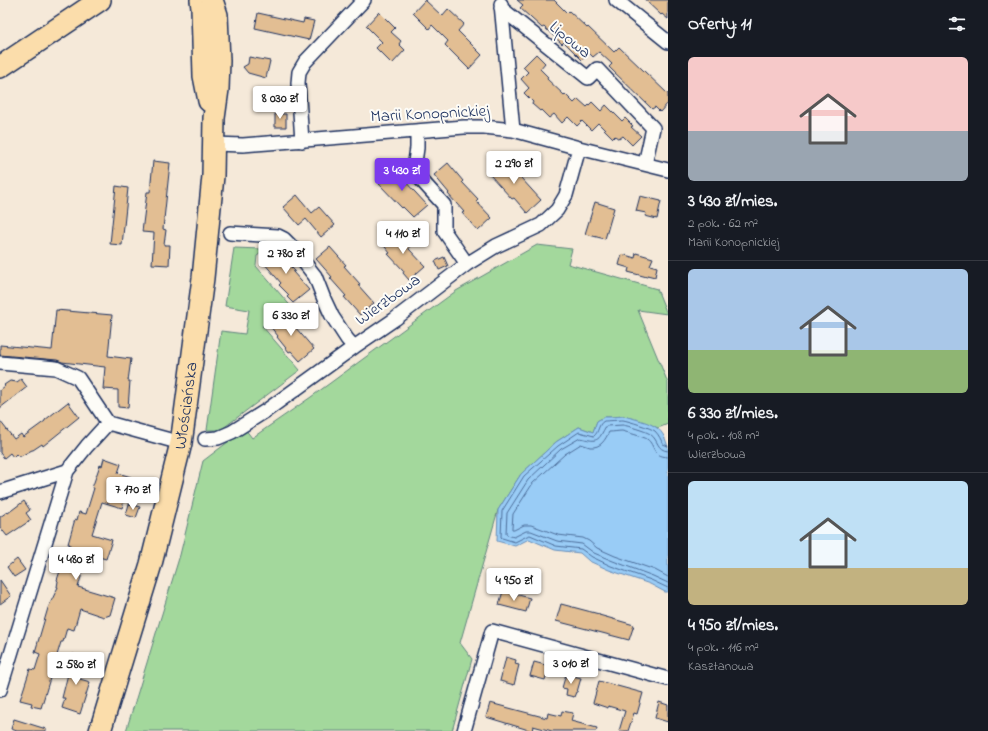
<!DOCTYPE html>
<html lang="pl">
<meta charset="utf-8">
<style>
:root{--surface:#171b24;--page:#242831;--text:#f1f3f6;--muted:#9ea1a6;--line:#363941;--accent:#7c3aed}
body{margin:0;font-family:"Indie Flower",sans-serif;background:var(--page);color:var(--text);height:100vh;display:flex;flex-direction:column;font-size:15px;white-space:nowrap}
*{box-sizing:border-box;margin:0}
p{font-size:13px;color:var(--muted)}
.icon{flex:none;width:22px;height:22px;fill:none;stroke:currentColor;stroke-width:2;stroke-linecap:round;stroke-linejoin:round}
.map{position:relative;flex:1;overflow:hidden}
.side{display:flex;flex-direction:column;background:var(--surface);width:320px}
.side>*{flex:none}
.price{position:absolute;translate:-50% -34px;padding:0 9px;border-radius:4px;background:#fff;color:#222;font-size:13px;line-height:26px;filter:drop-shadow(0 1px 2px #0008)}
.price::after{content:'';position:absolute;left:50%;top:24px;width:12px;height:9px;margin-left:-6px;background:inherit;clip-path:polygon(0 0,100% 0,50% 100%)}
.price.active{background:var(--accent);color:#fff}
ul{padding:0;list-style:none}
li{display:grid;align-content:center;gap:8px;height:212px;padding:0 20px}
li+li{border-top:1px solid var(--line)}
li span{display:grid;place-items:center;height:124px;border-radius:6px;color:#555}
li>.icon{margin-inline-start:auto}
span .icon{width:72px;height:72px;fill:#fffc;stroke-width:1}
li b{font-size:17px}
h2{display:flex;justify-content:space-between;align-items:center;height:48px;padding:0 20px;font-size:17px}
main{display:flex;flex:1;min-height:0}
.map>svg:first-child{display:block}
</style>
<main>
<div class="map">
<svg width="668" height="731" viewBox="0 0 668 731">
<rect width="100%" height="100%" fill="#f5e9d9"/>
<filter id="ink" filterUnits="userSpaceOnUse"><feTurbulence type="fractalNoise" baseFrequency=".025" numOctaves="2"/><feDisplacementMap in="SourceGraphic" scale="8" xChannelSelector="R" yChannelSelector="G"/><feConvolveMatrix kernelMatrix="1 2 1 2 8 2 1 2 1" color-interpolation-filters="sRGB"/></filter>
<g filter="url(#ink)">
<path fill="#a3d89c" stroke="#5f847d" d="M537,245L572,249L568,264L657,289L667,314L638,310L668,383V424L658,428L649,424L624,416L612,417H604L597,421L593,432L579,427L556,442L521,474L498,510L460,643L472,659L452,731H126L180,555L203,461L245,429L252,438L311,397L456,291Z
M234,248L261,249L265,250L257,256L256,266L294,310L283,308L262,326L300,370L222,429L217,430H207L221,331L245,334L249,310L225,306Z"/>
<path fill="#99ccf6" stroke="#678db9" d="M624,416C634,419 650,422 657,428C663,432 666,440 668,447V592H665L650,584L609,570L589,561L580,553L555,550L529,539L515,546L497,541L498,510L521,474L556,442L579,427L593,432L597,421L604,417H612Z"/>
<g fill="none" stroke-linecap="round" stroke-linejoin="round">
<path stroke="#4d6e9b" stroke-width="1" d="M668,446L663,444C661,440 659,435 655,431C651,428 629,421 623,420C620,420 606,421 604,421C598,424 599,432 594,436L579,432L558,446L524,476L502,511L501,537L502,538L515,542L527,536L530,535L556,546L581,549L592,557L611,566L651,580L668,588
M668,451C656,450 659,440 650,434C646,431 628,426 623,425C617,425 612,426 606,426C604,429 603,432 601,435C596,444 588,439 580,438L561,449L528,480L507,513L506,533L507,535L514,537L526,531H531L557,541L582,544L594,553L613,561L653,576L668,583
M668,457C651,456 656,446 647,439C644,437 626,432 622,431C618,431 614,432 609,432C605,440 601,448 590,447C587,446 584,445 581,444L565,454L533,483L513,514L512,528V530H514L524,525H531L558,535L583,538L589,541L597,548L615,556L655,570L668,577"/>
</g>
<path fill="#e2be93" stroke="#1b2f5e" d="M425,0L442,16L448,9L464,24L458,31L482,55L469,69L445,45L448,41L432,25L429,29L413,13Z
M517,0H554L567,13L569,11L587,28L588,27L614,52L619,47L668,94V103L660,112L655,107L652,109L609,67L612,64L599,52L593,57L588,52L582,60L564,42L562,44L544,27L542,28L520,8L523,5Z
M645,0H668V19L662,14L661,15Z
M379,12L395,28L391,32L401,41L399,44L405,50L392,64L376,48L382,42L366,26Z
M258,13L303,23L304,19L314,21L309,40L255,28Z
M536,54L545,63L540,69L548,77L547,79L564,95L565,94L574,103L578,99L587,107L592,102L601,111L606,105L622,121L625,118L633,126L631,127L641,136L632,145L623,136L619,139L615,136L613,138L598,123L591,130L582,121L577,126L568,117L562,123L554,114L549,118L541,110L540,111L532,104L533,102L524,93L529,88L521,79L528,72L523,67Z
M249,57L270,61L266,78L248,73L243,67L248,64Z
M275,114H286V127H275Z
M502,157L541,200L527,213L514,198L512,199L490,175L495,171L491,167Z
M153,161L170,163L163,229L166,230L164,245H170L169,265L152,264L154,233L142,232L147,192H150Z
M448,163L463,181L462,182L478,199L476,201L492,218L478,231L462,213L464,212L448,194L449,193L434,175Z
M391,166L427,205L413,217L403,207L402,208L379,184L384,180L380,176Z
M116,186L128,188L122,245L110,244Z
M297,195L312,213L319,207L335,225L321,237L306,219L299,225L283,207Z
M640,196L661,201L657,219L645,216L646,213L636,211Z
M595,202L614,208L605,239L585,234Z
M394,230L410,247L409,249L425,266L409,280L403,273L404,271L388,254L390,253L381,242Z
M274,247L286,261L290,257L295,264L291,267L295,271L293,272L309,290L293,303L287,297L289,295L279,285L281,283L263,262L269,256L266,253Z
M330,247L346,265L344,266L360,284L358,285L374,303L360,315L344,297L346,296L330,278L332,277L316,259Z
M636,253L653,258L650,265L657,267L655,277L647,275V277L628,272L629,268L619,265L622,254L635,258Z
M444,257L448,266L439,270L435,261Z
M56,310L112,315L108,356L131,359L128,381H130L128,408L118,407V390L103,389L105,367L62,362L57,360L0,355V345L52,350Z
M283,313L314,349L300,361L291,351L289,352L277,337L278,336L269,325Z
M21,379L27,387L0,408V390L5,386L4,385L10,381L17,382Z
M68,402L79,417L43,446L42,444L33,450H32L19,457L16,454L13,457L10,453L4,458L0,453V421L14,439L21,434L23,437L45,421V420Z
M104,458L121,464L118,473L131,477L122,508L102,502L92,534L112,540L106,559L88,554L78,587L115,598L110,615L104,617L80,609L74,630L67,628L63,642H61L41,708L31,706L32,703L20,700L30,669L35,670L40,654L35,652L48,608L58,587H57L58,581L57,580L62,565H63L70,544H68L75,519L77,520L79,512L86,514L94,488H92L100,465L102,466Z
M24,501L30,510L26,513L31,520L7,536L0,527V517L7,512L8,513Z
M129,504L140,507L136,518L126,515Z
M17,559L25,570L14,577L7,567Z
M0,580L11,596L0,604Z
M503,591L530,598L526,612L499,605Z
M561,604L599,614V615L634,625L629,640L556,621Z
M73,654L87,659L80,679L90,682L80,714L62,708L65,698H62Z
M506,657L516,660L515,664L519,665L514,685L500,681Z
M534,662L549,666L545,680L530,676Z
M566,674L581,678L577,692H576L574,697L566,695L567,689L562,688Z
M599,681L643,693L637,714L634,713L628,731H619L625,711L608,706V708L593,703Z
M659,702L668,705V722L655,718Z
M490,703L547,718L548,713L561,716L562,711L573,713L571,721L597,728L596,731H552L533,726L532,731L486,717Z
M14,719L46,729V731H17L11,729Z"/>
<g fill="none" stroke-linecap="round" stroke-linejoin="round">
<defs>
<path id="minor" d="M616,0L668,42
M501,4L513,130
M501,8L588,78L597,69L653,128L645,164
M417,131V148L414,169V172L444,205V231L467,264
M302,141L298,83L299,72L305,62L364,0
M214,144L243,145L268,143L464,127H484L513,130L579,148L668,170
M230,233L278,236L284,239L292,247L315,276L324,299L332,316L347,339L354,347
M0,363L56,368L78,378L108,423
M205,439L218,438L232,432L267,410L354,347L395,319L467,264L496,246L541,225L557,210L566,195L579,148
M0,492L67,471
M0,690L67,471L87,446L108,423L181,443
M464,731L492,631L668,679"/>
<g id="primary">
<path d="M201,0L202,8L204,76L209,101"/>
<path d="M0,67L100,0"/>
<path id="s1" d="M100,731L151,564L181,443L183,429L203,278L213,176L214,118L218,89L219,61L217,15L212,0"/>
</g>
</defs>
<use href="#minor" stroke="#1b2f5e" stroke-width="16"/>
<use href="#primary" stroke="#1b2f5e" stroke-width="24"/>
<use href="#minor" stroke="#fdfcf7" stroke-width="13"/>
<use href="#primary" stroke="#fbddab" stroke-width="21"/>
</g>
</g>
<g text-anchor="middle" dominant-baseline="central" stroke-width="4" stroke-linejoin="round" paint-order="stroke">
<g font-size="17" fill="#1b2f5e" stroke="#fdfcf7">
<text transform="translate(570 40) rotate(39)">Lipowa</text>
<text transform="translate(430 114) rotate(-3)">Marii Konopnickiej</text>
<text transform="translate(388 300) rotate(-36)">Wierzbowa</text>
<text stroke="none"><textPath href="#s1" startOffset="337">Włościańska</textPath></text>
</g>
</g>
</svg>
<b class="price" style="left:280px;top:120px">8 030 zł</b>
<b class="price" style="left:514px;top:185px">2 290 zł</b>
<b class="price active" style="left:402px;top:192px">3 430 zł</b>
<b class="price" style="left:403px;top:255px">4 110 zł</b>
<b class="price" style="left:286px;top:275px">2 780 zł</b>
<b class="price" style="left:291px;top:337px">6 330 zł</b>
<b class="price" style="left:133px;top:511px">7 170 zł</b>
<b class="price" style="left:76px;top:581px">4 480 zł</b>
<b class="price" style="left:514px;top:602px">4 950 zł</b>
<b class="price" style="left:571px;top:685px">3 010 zł</b>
<b class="price" style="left:76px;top:686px">2 580 zł</b>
</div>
<section class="side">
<h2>Oferty: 11<svg class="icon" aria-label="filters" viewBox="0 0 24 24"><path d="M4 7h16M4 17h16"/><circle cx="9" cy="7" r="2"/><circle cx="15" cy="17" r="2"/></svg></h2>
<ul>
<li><span style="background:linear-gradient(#f6c9c9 60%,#9aa5b1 0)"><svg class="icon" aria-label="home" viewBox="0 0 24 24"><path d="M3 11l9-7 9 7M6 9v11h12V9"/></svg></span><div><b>3 430 zł/mies.</b><p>2 pok. · 62 m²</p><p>Marii Konopnickiej</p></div></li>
<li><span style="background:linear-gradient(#a9c7e8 65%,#8fb573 0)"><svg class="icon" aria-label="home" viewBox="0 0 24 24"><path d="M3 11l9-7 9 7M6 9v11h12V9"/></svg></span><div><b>6 330 zł/mies.</b><p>4 pok. · 108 m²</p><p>Wierzbowa</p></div></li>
<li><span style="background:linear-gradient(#bfe0f5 70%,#c2b280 0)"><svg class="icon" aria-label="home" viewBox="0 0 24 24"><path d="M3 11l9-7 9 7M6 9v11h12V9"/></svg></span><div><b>4 950 zł/mies.</b><p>4 pok. · 116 m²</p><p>Kasztanowa</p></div></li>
</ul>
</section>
</main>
